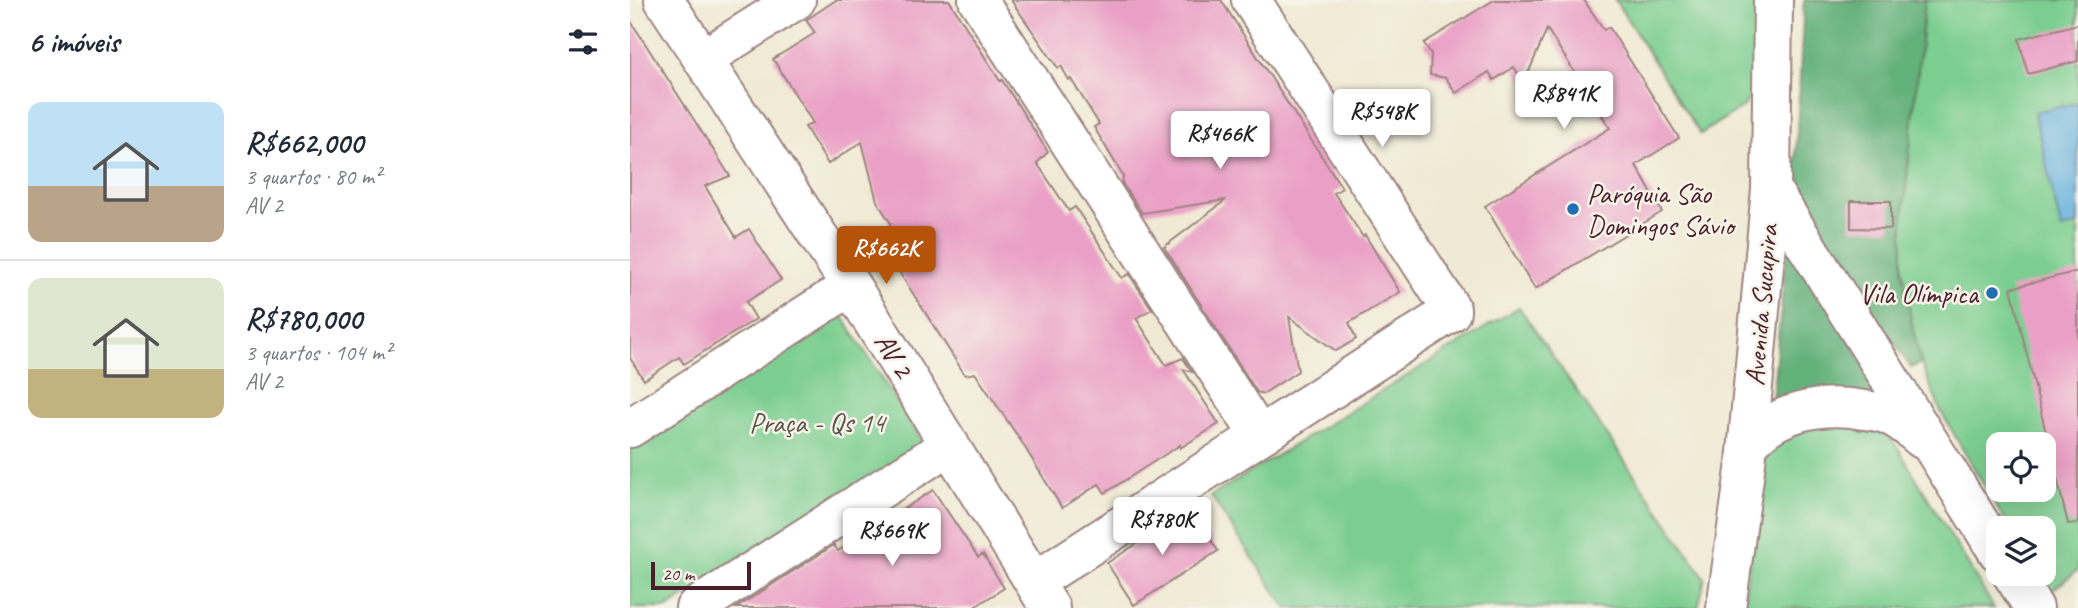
<!DOCTYPE html>
<html lang="pt">
<meta charset="utf-8">
<style>
:root{--surface:#fff;--page:#f2f2f3;--text:#1f2937;--muted:#747a83;--line:#e0e1e3;--accent:#b45309}
body{margin:0;font-family:Caveat,sans-serif;background:var(--page);color:var(--text);height:100vh;display:flex;flex-direction:column;font-size:26px;white-space:nowrap}
*{box-sizing:border-box;margin:0}
p{font-size:23px;color:var(--muted)}
.icon{flex:none;width:38px;height:38px;fill:none;stroke:currentColor;stroke-width:2;stroke-linecap:round;stroke-linejoin:round}
.map{position:relative;flex:1;overflow:hidden}
.details{display:flex;flex-direction:column;background:var(--surface);width:630px}
.details>*{flex:none}
.buttons{position:absolute;left:1356px;top:432px;display:grid;gap:14px}
.buttons a{display:grid;place-items:center;width:70px;height:70px;border-radius:14px;background:var(--surface);box-shadow:0 7px 28px #0002;font-size:35px}
.scale{position:absolute;left:21px;bottom:18px;width:100px;box-sizing:border-box;padding-left:7px;border:4px solid #4a1f2b;border-top:0;font-size:19px;line-height:24px;white-space:nowrap;color:#4a1f2b;-webkit-text-stroke:5px #f7f3e8;paint-order:stroke}
.price{position:absolute;translate:-50% -60px;padding:0 16px;border-radius:7px;background:#fff;color:#222;font-size:23px;line-height:46px;filter:drop-shadow(0 2px 4px #0008)}
.price::after{content:'';position:absolute;left:50%;top:42px;width:21px;height:16px;margin-left:-10px;background:inherit;clip-path:polygon(0 0,100% 0,50% 100%)}
.price.on{background:var(--accent);color:#fff}
ul{padding:0;list-style:none}
li{display:flex;align-items:center;gap:21px;height:175px;padding:0 28px}
li+li{border-top:2px solid var(--line)}
li span{display:grid;place-items:center;flex:none;width:196px;height:140px;border-radius:14px;color:#555}
li>.icon{margin-inline-start:auto}
span .icon{width:84px;height:84px;fill:#fffc;stroke-width:1}
li b{font-size:30px}
h2{display:flex;justify-content:space-between;align-items:center;height:84px;padding:0 28px;font-size:30px}
main{display:flex;flex:1;min-height:0}
.map>svg:first-child{display:block}
</style>
<main>
<section class="details">
<h2>6 imóveis<svg class="icon" aria-label="filters" viewBox="0 0 24 24"><path d="M4 7h16M4 17h16"/><circle cx="9" cy="7" r="2"/><circle cx="15" cy="17" r="2"/></svg></h2>
<ul>
<li><span style="background:linear-gradient(#bfe0f5 60%,#b9a48a 0)"><svg class="icon" aria-label="home" viewBox="0 0 24 24"><path d="M3 11l9-7 9 7M6 9v11h12V9"/></svg></span><div><b>R$662,000</b><p>3 quartos · 80 m²</p><p>AV 2</p></div></li>
<li><span style="background:linear-gradient(#dfe7d0 65%,#c2b280 0)"><svg class="icon" aria-label="home" viewBox="0 0 24 24"><path d="M3 11l9-7 9 7M6 9v11h12V9"/></svg></span><div><b>R$780,000</b><p>3 quartos · 104 m²</p><p>AV 2</p></div></li>
</ul>
</section>
<div class="map">
<svg width="1448" height="608" viewBox="0 0 1448 608">
<rect width="100%" height="100%" fill="#f7f3e8"/>
<filter id="ink" filterUnits="userSpaceOnUse"><feTurbulence type="fractalNoise" baseFrequency=".0143" numOctaves="2"/><feDisplacementMap in="SourceGraphic" scale="14" xChannelSelector="R" yChannelSelector="G"/><feConvolveMatrix kernelMatrix="1 2 1 2 8 2 1 2 1" color-interpolation-filters="sRGB"/></filter>
<filter id="wash" filterUnits="userSpaceOnUse"><feTurbulence type="fractalNoise" baseFrequency=".00686" numOctaves="4" result="noise"/><feDisplacementMap in="SourceGraphic" scale="28" xChannelSelector="R" yChannelSelector="G"/><feGaussianBlur stdDeviation="1.57" result="paint"/><feColorMatrix in="noise" values="0 0 0 0 0 0 0 0 0 0 0 0 0 0 0 0 0 1.4 0 .05"/><feComposite in="paint" operator="in"/></filter>
<g filter="url(#wash)">
<rect width="100%" height="100%" fill="#f0ead4"/>
<path fill="#7bce90" stroke="#62765e" stroke-width="2" fill-rule="evenodd" d="M985,0H1130L1133,77L1114,106L1070,134Z
M1295,0H1448V570L1417,594L1406,574H1414V528H1379L1311,412L1291,363L1280,315L1273,271V217ZM1368,444H1414V490H1368Z
M889,307L1075,578L1068,608H656L581,496Z
M211,314L295,446L37,608H0V449Z
M1212,417L1259,436L1268,448L1364,608H1113L1133,462L1142,449L1164,428Z"/>
<path fill="#64b17a" stroke="#576852" stroke-width="2" d="M1174,0H1295L1273,217V271L1280,315L1291,363L1281,368L1164,190Z
M1159,228L1252,399L1140,421Z"/>
<path fill="#67b2df" stroke="#586885" stroke-width="2" d="M1448,103V225L1431,229L1404,112Z"/>
<g id="blocks">
<path fill="#eaa0c6" d="M206,0H319L370,81L372,80L418,152L407,163L439,211L445,207L492,278L499,274L522,309L506,318L536,365L553,358L562,372L553,369L589,424L550,448V445L475,493L469,484L432,508L391,441L345,373L335,375L245,234L261,224L247,201L232,142L198,164L175,127L183,123L143,59L185,33L176,20Z
M381,0H591L712,188L704,193L733,237L735,235L770,292L719,323L726,339L706,351L659,317L668,371L633,394L627,392L534,247L596,200L512,213L492,183L493,176L464,127L469,124L441,79L439,80L431,66L428,68Z
M864,0H954L974,30L979,27L1049,138L1006,165L1032,212L905,289L855,206L980,128L917,29L894,83L884,67L864,80L859,72L826,93L816,78L800,75L801,54L794,43Z
M0,20L100,176L75,186L106,237L119,229L151,280L116,302L126,319L54,364L49,357L14,380L0,358Z
M1448,24V61L1398,74L1389,39Z
M1221,201H1261V229L1221,228Z
M1448,271V523L1438,524L1381,288Z
M303,490L348,557L353,554L374,588L343,608H106L204,545L208,551Z
M561,509L588,551L504,605L477,563Z"/>
</g>
</g>
<g filter="url(#ink)">
<use href="#blocks" fill-opacity="0" stroke="#9d8480" stroke-width="2"/>
<g fill="none" stroke-linecap="round" stroke-linejoin="round">
<defs>
<path id="minor" d="M34,0L221,286L420,608
M348,0L629,435
M73,59L166,0
M1141,189L1368,552
M0,428L221,286
M1118,445C1145,411 1192,402 1234,410C1242,411 1252,412 1260,416C1272,421 1282,431 1292,439
M1382,574L1404,608
M404,582L821,312V309L621,0
M65,608L320,445
M1096,608L1116,463L1141,189L1143,0"/>
</defs>
<use href="#minor" stroke="#9d8480" stroke-width="42"/>
<use href="#minor" stroke="#fff" stroke-width="38"/>
</g>
</g>
<g fill="#1f6fb2" stroke="#f7f3e8" stroke-width="2.5">
<circle cx="943" cy="209" r="7"/>
<circle cx="1362" cy="293" r="7"/>
</g>
<g text-anchor="middle" dominant-baseline="central" stroke-width="5" stroke-linejoin="round" paint-order="stroke">
<g font-size="28" fill="#4a1f2b" stroke="#f7f3e8" text-anchor="start">
<text x="957" y="193">Paróquia São<tspan x="957" dy="32">Domingos Sávio</tspan></text>
<text x="1348" y="293" text-anchor="end">Vila Olímpica</text>
</g>
<g font-size="28" fill="#4a1f2b" stroke="#f7f3e8">
<text transform="translate(1131 305) rotate(-85)">Avenida Sucupira</text>
<text transform="translate(264 355) rotate(58)">AV 2</text>
</g>
<g font-size="28" fill="#595449" stroke="#f7f3e8">
<text x="187" y="422">Praça - Qs 14</text>
</g>
</g>
</svg>
<div class="buttons">
<a><svg class="icon" aria-label="locate" viewBox="0 0 24 24"><circle cx="12" cy="12" r="6"/><path d="M12 2v4M12 18v4M2 12h4M18 12h4"/></svg></a>
<a><svg class="icon" aria-label="layers" viewBox="0 0 24 24"><path d="M12 4l9 5-9 5-9-5zM3 14l9 5 9-5"/></svg></a>
</div>
<div class="scale">20 m</div>
<b class="price" style="left:934px;top:131px">R$841K</b>
<b class="price" style="left:752px;top:149px">R$548K</b>
<b class="price" style="left:590px;top:171px">R$466K</b>
<b class="price on" style="left:256px;top:286px">R$662K</b>
<b class="price" style="left:532px;top:557px">R$780K</b>
<b class="price" style="left:262px;top:568px">R$669K</b>
</div>
</main>
